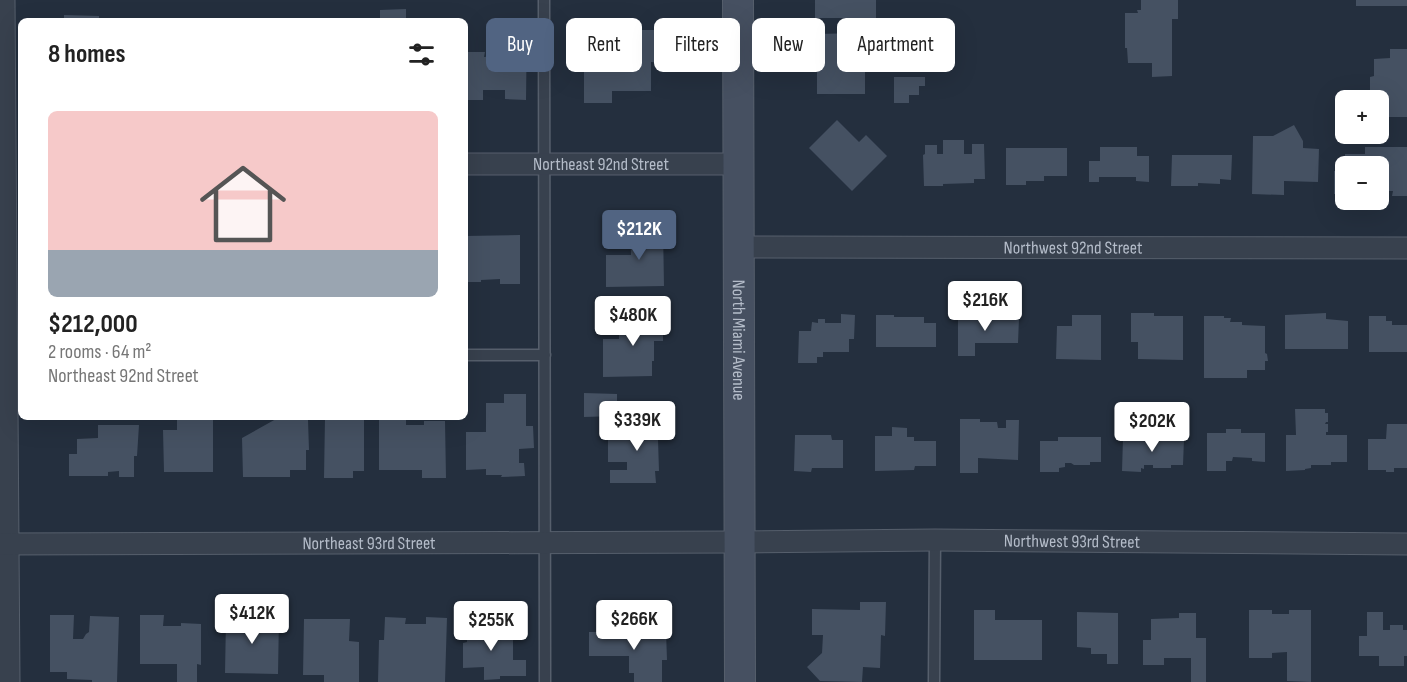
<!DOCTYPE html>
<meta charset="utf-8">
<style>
:root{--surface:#fff;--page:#f2f2f2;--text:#222;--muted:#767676;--line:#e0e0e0;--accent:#516482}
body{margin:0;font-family:"Sofia Sans Condensed",sans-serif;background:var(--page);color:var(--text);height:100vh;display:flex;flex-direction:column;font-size:22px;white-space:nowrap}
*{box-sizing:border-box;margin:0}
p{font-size:20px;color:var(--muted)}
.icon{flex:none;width:33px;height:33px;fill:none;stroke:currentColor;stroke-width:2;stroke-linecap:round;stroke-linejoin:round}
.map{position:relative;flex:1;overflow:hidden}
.panel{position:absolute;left:18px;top:18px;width:450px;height:402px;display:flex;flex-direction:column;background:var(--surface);border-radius:9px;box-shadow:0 6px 24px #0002}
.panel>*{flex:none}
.banner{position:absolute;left:486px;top:18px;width:570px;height:54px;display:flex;gap:12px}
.controls{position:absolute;left:1335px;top:90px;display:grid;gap:12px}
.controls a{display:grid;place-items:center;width:54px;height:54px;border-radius:9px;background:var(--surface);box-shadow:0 6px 24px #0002;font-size:30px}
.price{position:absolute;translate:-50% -51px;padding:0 14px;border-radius:6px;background:#fff;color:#222;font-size:20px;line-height:39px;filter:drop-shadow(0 2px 3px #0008)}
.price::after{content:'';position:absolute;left:50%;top:36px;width:18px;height:14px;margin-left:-9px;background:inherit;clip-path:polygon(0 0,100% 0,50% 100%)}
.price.on{background:var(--accent);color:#fff}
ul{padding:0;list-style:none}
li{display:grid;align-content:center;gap:12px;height:318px;padding:0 30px}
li+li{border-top:2px solid var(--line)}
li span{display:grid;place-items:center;height:186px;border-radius:9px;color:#555}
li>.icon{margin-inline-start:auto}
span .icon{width:108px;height:108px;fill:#fffc;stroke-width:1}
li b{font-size:26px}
h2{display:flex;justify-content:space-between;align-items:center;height:72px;padding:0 30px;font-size:26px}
.pill{padding:0 21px;border-radius:9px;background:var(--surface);box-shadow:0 6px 24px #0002;font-size:21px;line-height:54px}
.pill.on{background:var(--accent);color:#fff}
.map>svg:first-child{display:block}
</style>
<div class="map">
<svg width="1407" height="682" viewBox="0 0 1407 682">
<rect width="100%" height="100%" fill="#242f3e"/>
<path fill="#455162" d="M815,0H876V18H815Z
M1141,0H1178V19H1172V76L1152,77V63H1128L1127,48H1125V13H1138L1137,10H1141Z
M1356,0H1407V6H1356Z
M406,9V21H380V10Z
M64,15L99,16V21H64Z
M494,23H527L526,100L505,99V90H483V100H465V52H485L484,57L494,56Z
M633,30H664L663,63L651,62V91H612V103H584V54H589L588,39H604V35H633Z
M858,33V54H865V94H817V34Z
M1390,49H1407V117H1378V100H1345V95H1370V77L1374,76V59L1390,58Z
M894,77H925V86H919V95H909V103H894Z
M837,120L859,142L866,135L887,156L852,191L809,148Z
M1294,125L1303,141V148L1319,149L1318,182L1284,181V195L1252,194L1253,136H1273Z
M943,140H964V154H972V144H984L985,179H974V183L943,184V186H924L923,155L925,154V145H937V154H943Z
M1100,147H1137V156H1149V182L1136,181V177H1099V182H1089V161H1100Z
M1365,147H1407V196H1392L1393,191H1378V166H1345V154H1365Z
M1006,148H1067V176H1044V181H1026V185H1006Z
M1172,155H1232L1231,180L1220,179V184L1198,183V186H1171Z
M1334,171H1346V194H1334Z
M663,227L664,286L606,287V255H631L630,228Z
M520,235V284H500V279L481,280V282H465V236Z
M1131,313H1154V316H1183V360L1138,359V342H1131Z
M1326,313V319L1348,321V349H1285V315Z
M841,314L855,315L854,339H849V352H823V357H817V363H798L799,331H811L812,322L818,323V319H825V323H841Z
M876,315H894V317H924V323H936V347H876Z
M973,315H995V318H1019L1018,343H975V356H958V318L973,319Z
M1072,315H1101V360L1056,359L1057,326H1072Z
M1204,316H1224V318H1231L1230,322H1242V325L1265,326V353L1267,354L1268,361H1265V370H1247V378H1204Z
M1369,316H1386V321H1392V325H1407V352H1369Z
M619,317H663V341H654V361H652V376L603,377V339H619Z
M584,393L617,394V416L584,417Z
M504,394H526V426H533L534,448L519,449V463H524L525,476L501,477L502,475H486V469L466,470V432H486V403H504Z
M1295,409H1325V413H1328V422H1326L1325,424H1328V432H1326V435H1347V462H1331V465H1311V468L1305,469V470L1286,471V435H1296Z
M177,417H213V472H164L163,430H177Z
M325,417H364V471H353V478H324Z
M379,418H406V425H424V421H445L446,478H422V470H379Z
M276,419H301L308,420L309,450H306V470H290V477H243L242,438Z
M960,419H980V422H997L998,428H1006V420H1019L1018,460L978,458V473H960Z
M627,420H663V440H658L659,471H655L656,483H610V470H627V462H608V438H627Z
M1387,424H1407V468H1394V472H1386V470H1368V439H1386Z
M98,425H139L137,456H134V477H119V471L108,472V476H69V454H77V439L98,438Z
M892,427L907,428V437H914V441H936V466H915L914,470L875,471V436H892Z
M1226,429H1241V433H1265V462L1252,461V458L1233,457L1232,461H1226V471H1207V433H1226Z
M795,435H831L832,440H843V468H812L811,472L794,471Z
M1058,437H1101V462H1090V465H1074L1071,463H1065V467L1059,468V472H1040V441H1058Z
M1123,438L1184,439L1183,465H1171V468H1153V465H1144V469L1141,468V472L1122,471Z
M860,602H886L885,636L881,635L880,668L863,667L862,682L820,681L807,667L822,653L823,635H812V609L860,610Z
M974,610H995V620H1042V660H974Z
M1249,610H1272V614H1289V610H1311V682L1287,681V652L1272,653V658H1249Z
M1077,612L1118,613V664H1107V654H1091V648L1077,647Z
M1367,612H1383V630H1390V625H1403V630H1407V656H1404V666H1379V656H1359V636H1367Z
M1179,613H1196V638H1206V682H1191V658H1164V665H1143V640H1151V619L1179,618Z
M50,615H74L73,639H83L86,634L89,632L90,616L119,617L117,682H92V680L67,679V672H50Z
M140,615H164L163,626H181V623L201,624V665L197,664V682H177V664H140Z
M241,616L279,617L278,674L225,673L226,619L241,620Z
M385,617L406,618L405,624H426V617L447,618L445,682H378L379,640H384Z
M304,619H350L349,641L359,642V682H324V675H303Z
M466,619H486V629H493V635L513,634V660H526V676H500V679L484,680V667L463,668V643L467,642Z
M666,631L667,660H662V682H634V673H629V656H589V632Z"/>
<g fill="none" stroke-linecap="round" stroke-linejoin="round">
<defs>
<path id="lane" d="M544,0L545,682
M465,355H545
M934,682L935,540"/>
<g id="street">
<path d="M4,0C4,227 9,455 9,682"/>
<path id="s1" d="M465,164H739"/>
<path id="s2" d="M739,247L1407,248"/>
<path id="s3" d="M0,544L739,542L935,540L1407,544"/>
</g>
<g id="secondary">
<path id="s4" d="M738,0L740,682"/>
</g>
</defs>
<use href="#lane" stroke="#565f6c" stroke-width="13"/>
<use href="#street" stroke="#565f6c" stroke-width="23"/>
<use href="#secondary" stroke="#565f6c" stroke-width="32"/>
<use href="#lane" stroke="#38414e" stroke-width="10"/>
<use href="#street" stroke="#38414e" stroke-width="21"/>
<use href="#secondary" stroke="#465061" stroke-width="30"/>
</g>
<g text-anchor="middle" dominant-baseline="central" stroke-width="4.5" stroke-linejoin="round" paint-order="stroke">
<g font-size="18" fill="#b4bcc9" stroke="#1d2633">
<text stroke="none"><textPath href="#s1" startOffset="136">Northeast 92nd Street</textPath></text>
<text stroke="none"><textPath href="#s2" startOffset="334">Northwest 92nd Street</textPath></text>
<text stroke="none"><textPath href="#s4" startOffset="340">North Miami Avenue</textPath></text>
<text stroke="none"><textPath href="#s3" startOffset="1072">Northwest 93rd Street</textPath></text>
<text stroke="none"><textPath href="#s3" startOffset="369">Northeast 93rd Street</textPath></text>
</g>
</g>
</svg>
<div class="controls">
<a>+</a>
<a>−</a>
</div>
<b class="price on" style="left:639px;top:261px">$212K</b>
<b class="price" style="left:985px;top:332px">$216K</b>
<b class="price" style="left:633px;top:347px">$480K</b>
<b class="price" style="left:637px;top:452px">$339K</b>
<b class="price" style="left:1152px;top:453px">$202K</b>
<b class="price" style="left:252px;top:645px">$412K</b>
<b class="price" style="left:634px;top:651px">$266K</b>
<b class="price" style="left:491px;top:652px">$255K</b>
<div class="banner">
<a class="pill on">Buy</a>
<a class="pill">Rent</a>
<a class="pill">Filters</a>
<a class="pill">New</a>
<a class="pill">Apartment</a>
</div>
<section class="panel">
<h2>8 homes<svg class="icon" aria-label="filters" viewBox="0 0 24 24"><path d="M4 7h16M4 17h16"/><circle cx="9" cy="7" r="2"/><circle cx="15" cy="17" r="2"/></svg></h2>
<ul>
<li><span style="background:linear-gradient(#f6c9c9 75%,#9aa5b1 0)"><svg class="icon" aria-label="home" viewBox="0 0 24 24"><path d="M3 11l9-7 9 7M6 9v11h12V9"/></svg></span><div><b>$212,000</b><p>2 rooms · 64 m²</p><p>Northeast 92nd Street</p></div></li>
</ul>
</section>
</div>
